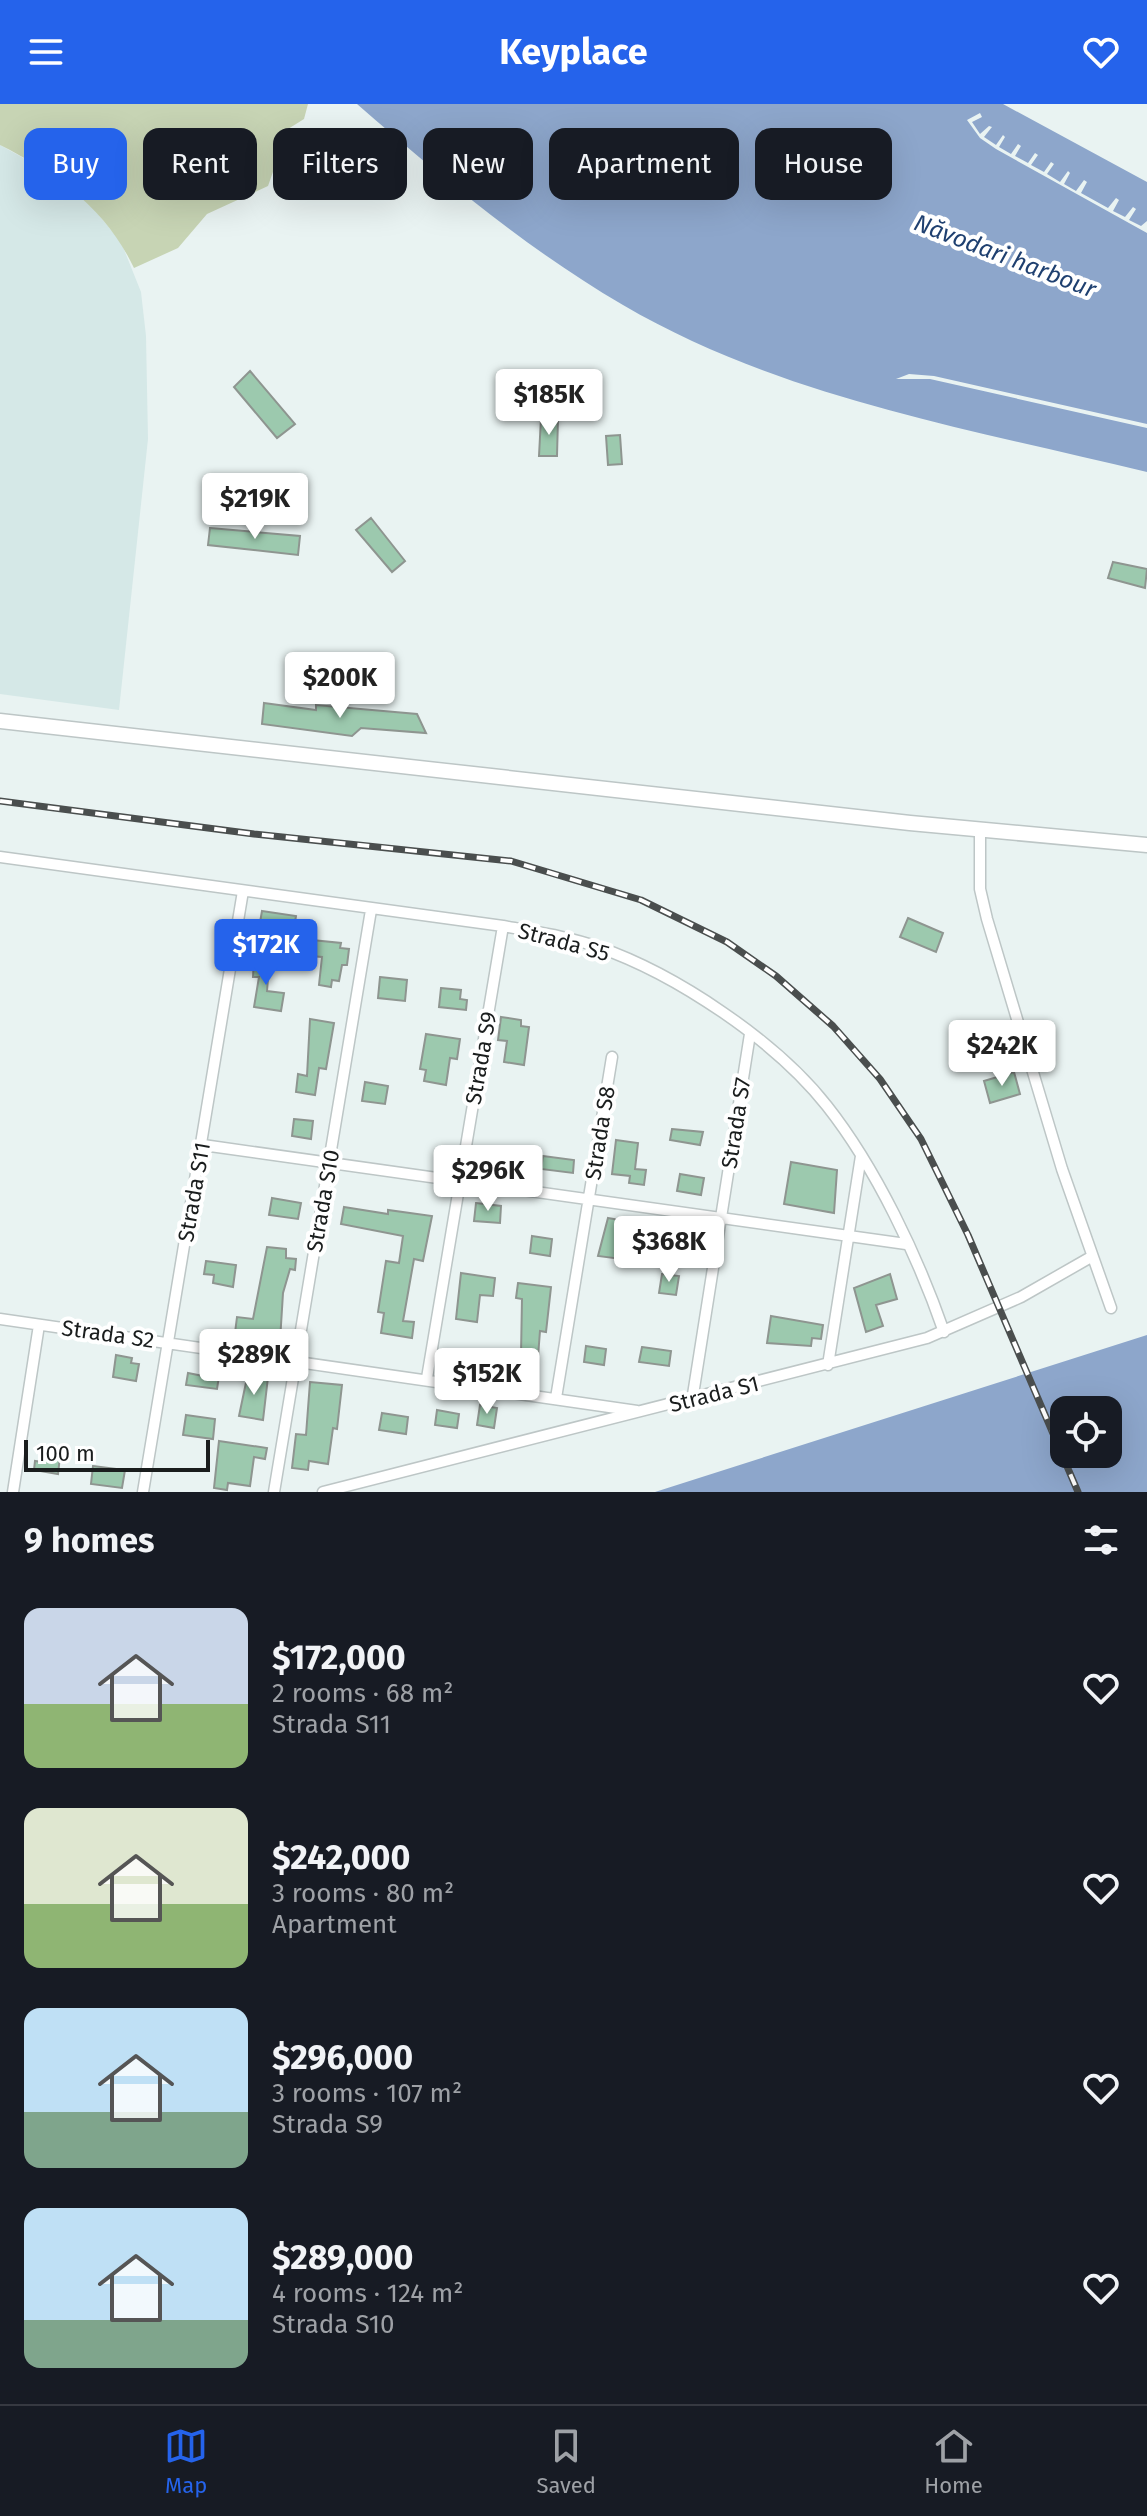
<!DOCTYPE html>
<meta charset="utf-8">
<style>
:root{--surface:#171b24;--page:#20242c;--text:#f1f3f6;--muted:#9ea1a6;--line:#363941;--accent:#2563eb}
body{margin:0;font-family:"Fira Sans",sans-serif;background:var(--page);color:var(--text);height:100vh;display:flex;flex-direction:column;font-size:30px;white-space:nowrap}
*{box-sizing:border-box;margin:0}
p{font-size:26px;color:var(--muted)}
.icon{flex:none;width:44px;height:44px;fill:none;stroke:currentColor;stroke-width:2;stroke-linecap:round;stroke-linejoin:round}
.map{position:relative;height:1388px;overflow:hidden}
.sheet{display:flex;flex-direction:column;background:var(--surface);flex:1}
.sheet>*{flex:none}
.hud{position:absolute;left:24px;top:24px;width:1100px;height:72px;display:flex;gap:16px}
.tools{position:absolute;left:1050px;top:1292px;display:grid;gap:16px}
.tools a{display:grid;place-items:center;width:72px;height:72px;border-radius:16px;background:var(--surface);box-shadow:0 8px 32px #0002;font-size:40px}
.scale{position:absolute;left:24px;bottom:20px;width:186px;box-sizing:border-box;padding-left:8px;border:4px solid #1a1d1d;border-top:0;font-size:22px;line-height:28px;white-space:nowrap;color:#1a1d1d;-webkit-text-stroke:6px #fff;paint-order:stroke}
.price{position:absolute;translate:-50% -68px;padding:0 18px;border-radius:8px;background:#fff;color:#222;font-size:26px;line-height:52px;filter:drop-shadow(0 2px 4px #0008)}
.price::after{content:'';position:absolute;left:50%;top:48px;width:24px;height:18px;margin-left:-12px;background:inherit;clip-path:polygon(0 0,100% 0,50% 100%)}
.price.active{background:var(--accent);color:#fff}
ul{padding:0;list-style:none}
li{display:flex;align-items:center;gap:24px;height:200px;padding:0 24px}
li span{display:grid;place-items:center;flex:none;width:224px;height:160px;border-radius:16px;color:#555}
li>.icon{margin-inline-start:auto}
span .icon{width:96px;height:96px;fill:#fffc;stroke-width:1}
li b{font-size:34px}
h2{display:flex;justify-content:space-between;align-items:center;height:96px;padding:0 24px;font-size:34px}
.tag{padding:0 28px;border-radius:16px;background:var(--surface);box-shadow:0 8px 32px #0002;font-size:28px;line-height:72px}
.tag.active{background:var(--accent);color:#fff}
header{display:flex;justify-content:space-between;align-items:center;height:104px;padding:0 24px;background:var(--accent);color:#fff;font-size:36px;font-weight:700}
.tabs{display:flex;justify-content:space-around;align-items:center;height:112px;border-top:2px solid var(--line);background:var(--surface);font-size:22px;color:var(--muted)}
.tabs a{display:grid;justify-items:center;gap:4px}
.tabs .active{color:var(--accent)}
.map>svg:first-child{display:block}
</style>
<header><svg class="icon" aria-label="menu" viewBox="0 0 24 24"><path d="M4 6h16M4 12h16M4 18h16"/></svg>Keyplace<svg class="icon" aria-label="heart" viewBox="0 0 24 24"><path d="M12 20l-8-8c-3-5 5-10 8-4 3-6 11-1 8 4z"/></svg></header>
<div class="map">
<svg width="1147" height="1388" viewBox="0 0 1147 1388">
<rect width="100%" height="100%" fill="#e9f3f2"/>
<path fill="#d5e8e7" d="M0,41L59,74L92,103L121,138L141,188L146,232L148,335L119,606L0,590Z"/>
<path fill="#c7d4b4" d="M0,0H308L304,15L288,25L268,82L207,110L178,144L134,164C106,105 58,70 0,41Z"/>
<path fill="#8da6cb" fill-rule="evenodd" d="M357,0H1003L1147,78V117L1141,122L1129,116L1136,105L1133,103L1125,113L1113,107L1119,96L1116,94L1108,104L1081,89L1087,78L1084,76L1076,87L1064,80L1070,69L1068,67L1060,78L1047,70L1054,60L1051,58L1044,68L1031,61L1038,51L1035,49L1028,59L1015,52L1021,42L1018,40L1011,50L999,43L1005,33L1003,31L996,41L984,33L992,23L989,22L980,30L972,18L982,13L980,9L967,16L980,34L996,45L1147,129V320L934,272L909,270L896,275H930L1147,324V368C971,325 782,294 623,201C527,145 441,73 357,0Z
M1147,1231V1388H655ZM1064,1306H1108V1350H1064Z"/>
<path fill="#9cc9ae" stroke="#8e9590" stroke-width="2" d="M250,267L295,320L277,334L234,283Z
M541,314H558L557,352H539Z
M620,331L622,360L608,361L606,332Z
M371,414L405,457L392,468L356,426Z
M210,424L300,432L298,451L208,441Z
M1113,458L1147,465L1145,484L1108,474Z
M264,599L316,606V601L417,610L426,629L361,624L352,632L262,620Z
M262,807L296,812L292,836L258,830Z
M908,814L943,829L936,848L900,833Z
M312,836L341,839L340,844L349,845L347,861H342L339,877L332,876L331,883L319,881L322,853L310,852Z
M263,849L270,850L267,887L284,889L281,907L254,903L259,873H253L254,855L262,856Z
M380,873L407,876L405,897L378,894Z
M441,884L461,886L460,895L467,896L466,906L439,903Z
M501,913L521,916V922L529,923L524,961L504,958L507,937L498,936Z
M310,915L334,919L326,965L319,964L315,991L296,988L298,970L307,972Z
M426,930L460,935L457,955L450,954L446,981L424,977L426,966L420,965Z
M1014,968L1020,990L990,999L984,977Z
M365,978L388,982L385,1000L362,997Z
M294,1015L313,1017L311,1035L292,1032Z
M672,1025L703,1028L700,1041L670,1036Z
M616,1036L638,1039L635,1065L646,1066L644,1081L629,1079L630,1072L612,1070Z
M543,1052L574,1056L573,1069L541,1065Z
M791,1058L837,1066L834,1109L784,1100Z
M680,1070L704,1074L701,1091L677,1087Z
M272,1094L301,1099L298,1115L269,1111Z
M476,1099L501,1102L500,1119L474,1117Z
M344,1103L388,1110V1106L432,1112L423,1157L414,1155L403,1217L414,1218L412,1234L381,1229L384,1209L378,1208L386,1157L399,1159L403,1132L341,1120Z
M608,1114L632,1118L629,1138L624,1137L621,1155L598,1152Z
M532,1132L552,1135L550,1152L530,1149Z
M267,1143L286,1145V1154L296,1155L295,1166L290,1165L283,1189L280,1237L247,1232L246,1238L234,1237L237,1213L253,1215Z
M206,1157L236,1161L233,1183L213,1179L214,1171L204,1170Z
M461,1169L495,1174L493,1192L480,1191L477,1218L456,1215Z
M662,1170L679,1172L676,1191L659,1189Z
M890,1170L897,1195L876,1201L883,1222L866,1228L854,1184Z
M518,1179L551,1183L546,1228L540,1227L538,1253L521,1251L522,1195L516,1194Z
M771,1212L823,1221L821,1235L812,1234L811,1242L767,1239Z
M586,1242L606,1245L604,1261L584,1258Z
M642,1243L671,1247L669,1262L639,1258Z
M449,1245L490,1250L488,1264L462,1261V1257L448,1255Z
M116,1251L132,1254L131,1259L139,1260L136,1277L113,1273Z
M204,1264L220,1266L217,1285L186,1281L188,1269L203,1272Z
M248,1269L268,1273L263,1316L239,1312Z
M310,1278L342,1281L337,1325L333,1324L328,1360L309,1357L308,1366L292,1364L296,1330L306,1331Z
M480,1301L497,1304L494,1324L477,1321Z
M437,1306L459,1310L457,1324L435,1321Z
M382,1309L408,1313L406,1330L379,1326Z
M186,1311L215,1315L213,1335L183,1331Z
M219,1337L267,1344L265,1355L254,1353L250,1382L228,1379L227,1386L214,1384Z
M43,1349L60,1352L58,1370L34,1366L35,1357L42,1358Z
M93,1362L125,1366L122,1384L91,1380Z"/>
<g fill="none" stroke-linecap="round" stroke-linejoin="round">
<defs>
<path id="minor" d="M980,725V785L987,815L1062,1065L1111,1204
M0,753L503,822C535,828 567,832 598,843C676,870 776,937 827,1002C876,1064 918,1153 944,1228
M203,1041L906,1140
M0,1215L637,1307
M828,1261L861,1052
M427,1274L503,822
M556,1294L612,953
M692,1297L750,930
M13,1388L39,1221
M143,1388L243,787
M274,1388L371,806
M323,1388L927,1234L1021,1193L1091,1153"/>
<path id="secondary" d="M0,617L910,719L1147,741"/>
</defs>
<use href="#minor" stroke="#bdc6c6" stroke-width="13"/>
<use href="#secondary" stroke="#bdc6c6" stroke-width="17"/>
<use href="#minor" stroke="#fff" stroke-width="10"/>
<use href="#secondary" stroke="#fff" stroke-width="14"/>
<defs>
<path id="rail" d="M0,697L254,730L511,757L641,796L727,838L776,872L833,922L880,975L921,1035L968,1131L1078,1388"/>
</defs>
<use href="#rail" stroke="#4a4e4e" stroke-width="7"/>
<use href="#rail" stroke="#fff" stroke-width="4" stroke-dasharray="12" stroke-linecap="butt"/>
</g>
<g text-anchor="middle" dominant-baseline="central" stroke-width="8" stroke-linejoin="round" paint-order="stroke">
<g font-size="22" fill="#1a1d1d" stroke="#fff">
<text transform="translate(564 838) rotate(15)">Strada S5</text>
<text transform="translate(481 954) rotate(-80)">Strada S9</text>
<text transform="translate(736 1019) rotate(-81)">Strada S7</text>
<text transform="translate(600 1029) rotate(-81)">Strada S8</text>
<text transform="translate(194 1088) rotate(-80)">Strada S11</text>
<text transform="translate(323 1097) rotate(-80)">Strada S10</text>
<text transform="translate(108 1230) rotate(8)">Strada S2</text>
<text transform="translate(714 1290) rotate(-14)">Strada S1</text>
</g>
<g font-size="24" font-style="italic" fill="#1f4070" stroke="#fff">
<text transform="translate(1005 152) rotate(21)">Năvodari harbour</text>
</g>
</g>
</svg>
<div class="tools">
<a><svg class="icon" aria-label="locate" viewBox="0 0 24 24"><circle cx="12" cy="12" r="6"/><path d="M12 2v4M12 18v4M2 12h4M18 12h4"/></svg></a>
</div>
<div class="scale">100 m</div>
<b class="price" style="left:549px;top:333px">$185K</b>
<b class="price" style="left:255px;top:437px">$219K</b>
<b class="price" style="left:340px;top:616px">$200K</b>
<b class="price active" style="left:266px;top:883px">$172K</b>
<b class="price" style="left:1002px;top:984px">$242K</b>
<b class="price" style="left:488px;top:1109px">$296K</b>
<b class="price" style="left:669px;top:1180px">$368K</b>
<b class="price" style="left:254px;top:1293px">$289K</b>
<b class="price" style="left:487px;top:1312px">$152K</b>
<div class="hud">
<a class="tag active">Buy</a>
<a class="tag">Rent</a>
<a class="tag">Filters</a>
<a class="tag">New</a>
<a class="tag">Apartment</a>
<a class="tag">House</a>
</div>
</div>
<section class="sheet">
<h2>9 homes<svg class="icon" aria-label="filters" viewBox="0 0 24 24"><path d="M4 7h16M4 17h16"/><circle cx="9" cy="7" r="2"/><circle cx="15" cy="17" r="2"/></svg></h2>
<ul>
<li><span style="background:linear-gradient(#c9d6e8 60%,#8fb573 0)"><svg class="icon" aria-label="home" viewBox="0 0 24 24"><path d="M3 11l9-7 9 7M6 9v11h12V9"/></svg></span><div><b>$172,000</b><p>2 rooms · 68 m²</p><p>Strada S11</p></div><svg class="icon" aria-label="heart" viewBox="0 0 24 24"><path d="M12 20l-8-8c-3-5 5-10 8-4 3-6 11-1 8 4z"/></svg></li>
<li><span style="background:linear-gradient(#dfe7d0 60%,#8fb573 0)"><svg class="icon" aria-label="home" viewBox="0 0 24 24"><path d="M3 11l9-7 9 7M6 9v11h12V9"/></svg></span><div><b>$242,000</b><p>3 rooms · 80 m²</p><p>Apartment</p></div><svg class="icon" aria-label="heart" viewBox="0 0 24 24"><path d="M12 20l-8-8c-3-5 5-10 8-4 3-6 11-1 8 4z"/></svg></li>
<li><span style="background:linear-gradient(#bfe0f5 65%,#7fa58c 0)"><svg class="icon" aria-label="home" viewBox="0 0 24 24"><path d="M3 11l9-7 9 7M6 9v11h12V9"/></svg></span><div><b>$296,000</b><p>3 rooms · 107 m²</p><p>Strada S9</p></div><svg class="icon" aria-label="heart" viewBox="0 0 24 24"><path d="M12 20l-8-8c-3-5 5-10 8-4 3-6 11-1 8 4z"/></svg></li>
<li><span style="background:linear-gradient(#bfe0f5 70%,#7fa58c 0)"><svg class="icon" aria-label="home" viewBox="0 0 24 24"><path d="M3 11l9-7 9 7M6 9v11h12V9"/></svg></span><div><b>$289,000</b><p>4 rooms · 124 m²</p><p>Strada S10</p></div><svg class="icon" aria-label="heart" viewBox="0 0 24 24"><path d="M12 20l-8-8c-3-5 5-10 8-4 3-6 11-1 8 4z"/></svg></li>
</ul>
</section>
<nav class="tabs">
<a class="active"><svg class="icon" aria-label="map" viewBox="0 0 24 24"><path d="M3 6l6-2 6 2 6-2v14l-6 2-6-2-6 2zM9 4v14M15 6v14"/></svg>Map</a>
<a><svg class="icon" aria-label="saved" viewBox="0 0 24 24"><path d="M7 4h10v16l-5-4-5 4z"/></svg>Saved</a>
<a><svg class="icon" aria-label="home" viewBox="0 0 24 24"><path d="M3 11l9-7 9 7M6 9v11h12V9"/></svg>Home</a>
</nav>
